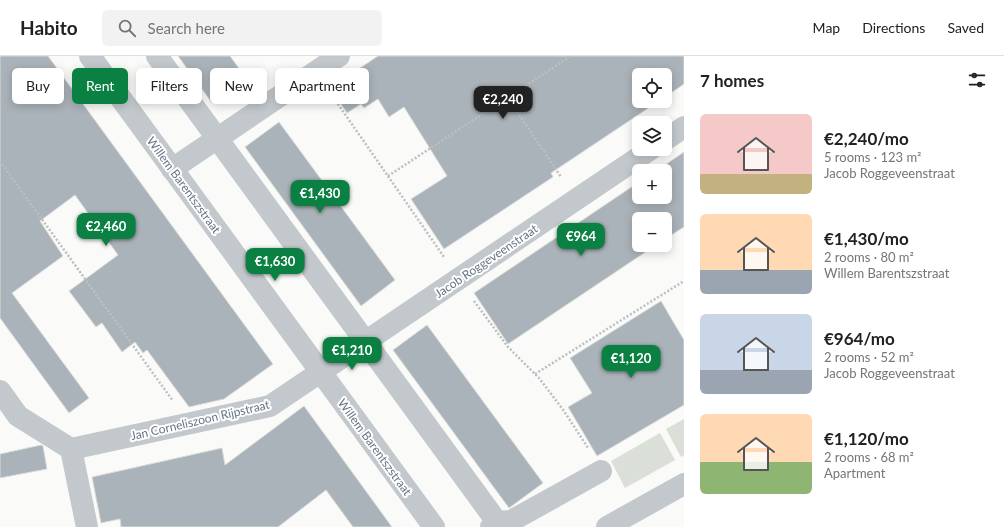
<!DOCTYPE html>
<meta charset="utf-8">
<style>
:root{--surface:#fff;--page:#f2f2f2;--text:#202124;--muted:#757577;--line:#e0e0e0;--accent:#0b8043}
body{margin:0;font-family:Lato,sans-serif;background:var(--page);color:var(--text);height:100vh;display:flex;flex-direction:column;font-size:15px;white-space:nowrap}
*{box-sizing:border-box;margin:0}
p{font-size:13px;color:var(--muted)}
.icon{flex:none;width:22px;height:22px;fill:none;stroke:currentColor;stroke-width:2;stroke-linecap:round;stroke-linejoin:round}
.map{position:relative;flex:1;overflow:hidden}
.panel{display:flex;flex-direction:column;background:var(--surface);width:320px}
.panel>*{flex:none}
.top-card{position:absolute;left:12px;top:12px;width:380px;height:36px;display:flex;gap:8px}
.buttons{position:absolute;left:632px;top:12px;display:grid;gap:8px}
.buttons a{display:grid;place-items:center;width:40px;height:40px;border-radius:6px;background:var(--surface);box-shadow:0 2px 10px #0003;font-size:20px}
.price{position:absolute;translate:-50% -34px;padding:0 9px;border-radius:8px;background:var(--accent);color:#fff;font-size:13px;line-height:26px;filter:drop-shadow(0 1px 2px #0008)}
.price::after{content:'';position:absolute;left:50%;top:24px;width:12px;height:9px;margin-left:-6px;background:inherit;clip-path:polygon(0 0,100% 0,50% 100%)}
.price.active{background:#222;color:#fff}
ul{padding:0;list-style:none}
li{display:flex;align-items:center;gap:12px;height:100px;padding:0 16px}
li span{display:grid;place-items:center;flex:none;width:112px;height:80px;border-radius:6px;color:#555}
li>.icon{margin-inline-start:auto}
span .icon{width:48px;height:48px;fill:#fffc;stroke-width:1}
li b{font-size:17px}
h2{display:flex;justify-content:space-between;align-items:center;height:48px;padding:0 16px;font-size:17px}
.chip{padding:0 14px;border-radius:6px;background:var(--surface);box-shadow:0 2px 10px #0003;font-size:14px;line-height:36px}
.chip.active{background:var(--accent);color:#fff}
header{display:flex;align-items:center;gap:24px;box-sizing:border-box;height:56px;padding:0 20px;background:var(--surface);border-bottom:1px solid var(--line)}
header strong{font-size:19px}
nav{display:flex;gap:22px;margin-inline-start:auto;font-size:14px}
.search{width:280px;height:36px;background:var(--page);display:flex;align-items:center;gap:10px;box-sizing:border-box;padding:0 14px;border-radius:6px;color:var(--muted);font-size:15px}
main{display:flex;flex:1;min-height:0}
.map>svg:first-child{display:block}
</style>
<header>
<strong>Habito</strong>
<div class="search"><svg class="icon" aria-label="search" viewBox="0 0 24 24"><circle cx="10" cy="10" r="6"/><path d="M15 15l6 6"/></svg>Search here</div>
<nav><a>Map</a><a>Directions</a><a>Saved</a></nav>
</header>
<main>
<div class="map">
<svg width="684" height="471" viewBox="0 0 684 471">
<rect width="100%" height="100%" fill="#fafaf8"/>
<path fill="#dadfd7" d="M684,363V399L681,401L666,373Z
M660,377L675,404L625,432L611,405Z"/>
<path fill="#aab3b9" stroke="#dcdcda" d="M0,0H48L273,308L224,343L189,351L147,294L143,297L135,286L122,296L102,267L96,271L69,235L118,199L75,139L40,165L63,200L12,237L89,342L69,357L0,262Z
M178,0H230L246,22L212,47Z
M378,0H684V28L665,41V19H639V45H659L551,117L553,121L444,193L411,143L447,120L404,51L389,61L378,43L364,52L361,48L347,57L330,32Z
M279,66L395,224L361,250L245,91Z
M684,96V171L665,183V163H639V189H656L508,288L474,237L639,126V141H665V115H656Z
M661,245L684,284V349L597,400L568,351L592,337L570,302Z
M427,269L543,427L509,452L393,294Z
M304,350L392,471H353L326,434L278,471H121L120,463L101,467L92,421L222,392L225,409Z
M41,389L43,390L47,413L0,422V398Z"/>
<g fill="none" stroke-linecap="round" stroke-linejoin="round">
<path stroke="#bbbfc2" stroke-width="2.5" stroke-dasharray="2 2" stroke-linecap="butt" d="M331,38L444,201
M508,42L561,121
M0,105L173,345
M388,120L571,0
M474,245L508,291L539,322L564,355L588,392
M535,318L684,225"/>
<path stroke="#c3c8cc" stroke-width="22" d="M157,0L497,466
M665,84L684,71
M172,113L339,0
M0,335L18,360L71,393
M71,393L270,350L651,93
M71,393L87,471
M491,471L497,466L511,465L601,415"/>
<path stroke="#c3c8cc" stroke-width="22" d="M90,0L434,471
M607,471L684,428"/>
</g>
<g text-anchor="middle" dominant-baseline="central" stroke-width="4" stroke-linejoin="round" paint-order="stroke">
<g font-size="12" fill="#657683" stroke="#fff">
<text transform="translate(184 129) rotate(54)">Willem Barentszstraat</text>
<text transform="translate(486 205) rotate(-34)">Jacob Roggeveenstraat</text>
<text transform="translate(200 364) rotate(-13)">Jan Corneliszoon Rijpstraat</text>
<text transform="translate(375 391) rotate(54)">Willem Barentszstraat</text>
</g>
</g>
</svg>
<div class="buttons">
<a><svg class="icon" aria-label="locate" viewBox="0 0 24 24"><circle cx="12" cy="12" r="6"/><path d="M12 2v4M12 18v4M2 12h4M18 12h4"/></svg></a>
<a><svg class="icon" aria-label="layers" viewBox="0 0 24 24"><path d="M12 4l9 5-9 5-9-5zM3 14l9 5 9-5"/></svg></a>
<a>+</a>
<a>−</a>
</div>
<b class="price active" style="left:503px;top:64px">€2,240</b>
<b class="price" style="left:320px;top:158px">€1,430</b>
<b class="price" style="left:106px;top:191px">€2,460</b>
<b class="price" style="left:581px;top:201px">€964</b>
<b class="price" style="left:275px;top:226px">€1,630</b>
<b class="price" style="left:352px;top:315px">€1,210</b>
<b class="price" style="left:631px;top:323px">€1,120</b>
<div class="top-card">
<a class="chip">Buy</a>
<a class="chip active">Rent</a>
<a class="chip">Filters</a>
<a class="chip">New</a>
<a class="chip">Apartment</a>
</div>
</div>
<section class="panel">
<h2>7 homes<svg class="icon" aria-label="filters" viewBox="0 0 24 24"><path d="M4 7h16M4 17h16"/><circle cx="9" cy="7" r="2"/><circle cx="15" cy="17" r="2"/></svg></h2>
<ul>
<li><span style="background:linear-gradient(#f6c9c9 75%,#c2b280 0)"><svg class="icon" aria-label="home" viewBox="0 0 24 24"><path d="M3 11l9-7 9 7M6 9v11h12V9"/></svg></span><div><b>€2,240/mo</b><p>5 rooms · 123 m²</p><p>Jacob Roggeveenstraat</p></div></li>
<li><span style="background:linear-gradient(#ffd9b3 70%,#9aa5b1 0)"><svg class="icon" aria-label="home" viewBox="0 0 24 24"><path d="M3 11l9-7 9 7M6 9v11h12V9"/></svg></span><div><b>€1,430/mo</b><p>2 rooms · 80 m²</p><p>Willem Barentszstraat</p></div></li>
<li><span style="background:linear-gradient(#c9d6e8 70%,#9aa5b1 0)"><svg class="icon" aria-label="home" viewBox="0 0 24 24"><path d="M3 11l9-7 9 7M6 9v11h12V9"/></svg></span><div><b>€964/mo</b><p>2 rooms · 52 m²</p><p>Jacob Roggeveenstraat</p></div></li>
<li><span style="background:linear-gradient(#ffd9b3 60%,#8fb573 0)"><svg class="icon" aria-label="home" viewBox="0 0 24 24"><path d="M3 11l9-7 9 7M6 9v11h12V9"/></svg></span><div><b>€1,120/mo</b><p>2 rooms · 68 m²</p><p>Apartment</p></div></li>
</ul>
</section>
</main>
